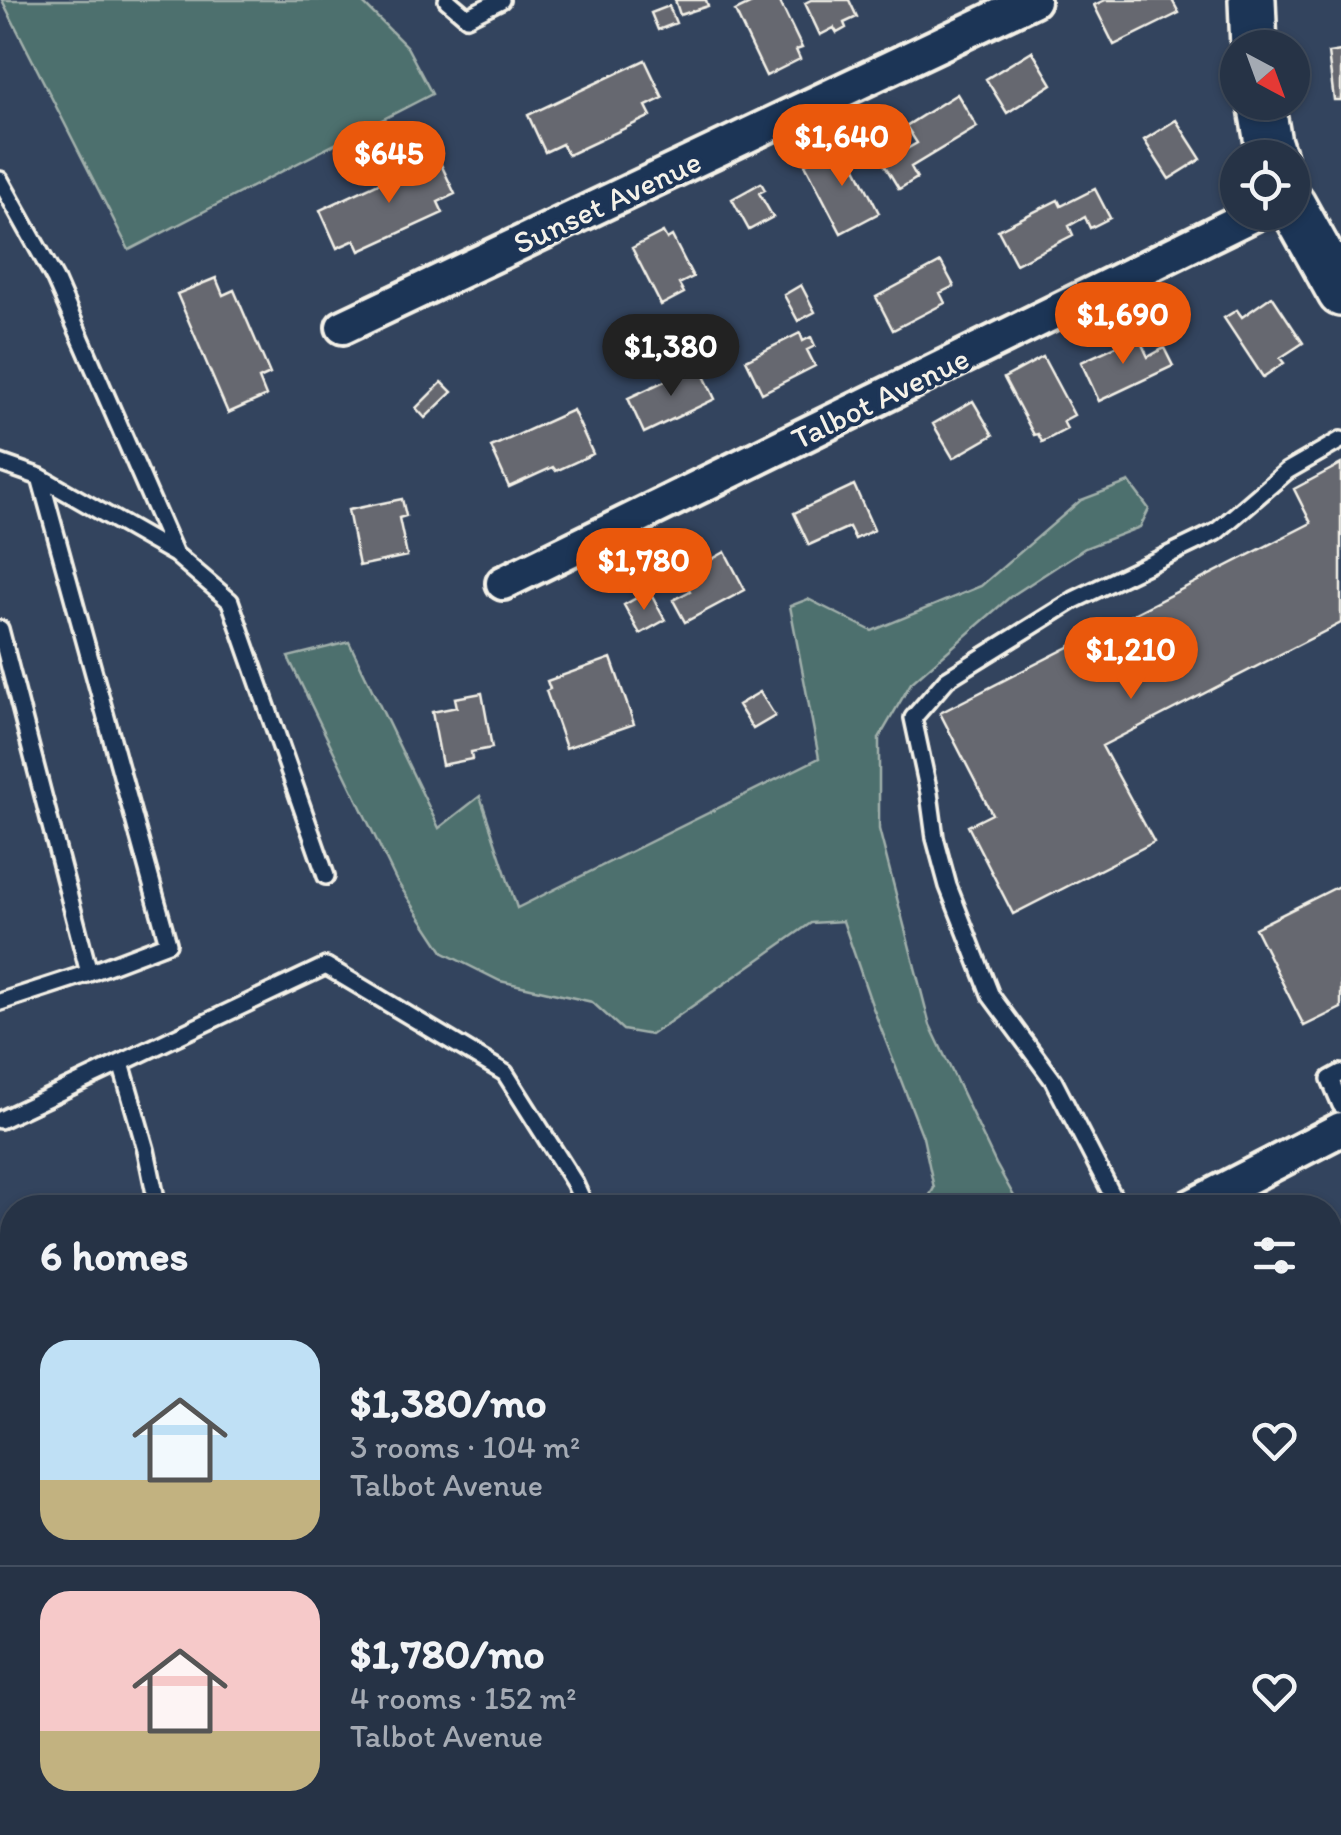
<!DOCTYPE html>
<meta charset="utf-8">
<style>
:root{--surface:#263346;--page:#2e3b4d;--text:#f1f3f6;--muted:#a4aab3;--line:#424e5f;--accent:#ea580c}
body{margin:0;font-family:Itim,sans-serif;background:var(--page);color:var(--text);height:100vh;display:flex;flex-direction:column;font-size:38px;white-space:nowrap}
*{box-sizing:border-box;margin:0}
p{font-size:32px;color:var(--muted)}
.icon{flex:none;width:55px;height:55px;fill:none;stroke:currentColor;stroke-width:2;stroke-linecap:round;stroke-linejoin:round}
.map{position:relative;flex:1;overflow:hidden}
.details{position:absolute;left:0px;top:1195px;width:1342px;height:640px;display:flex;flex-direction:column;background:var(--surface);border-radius:40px 40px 0 0;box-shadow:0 2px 8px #0004,0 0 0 2px var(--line)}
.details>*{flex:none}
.needle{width:65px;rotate:139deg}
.tools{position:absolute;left:1220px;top:30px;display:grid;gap:20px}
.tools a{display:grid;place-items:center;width:90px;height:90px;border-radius:50%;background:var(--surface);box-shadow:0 2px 8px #0004,0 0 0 2px var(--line);font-size:50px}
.price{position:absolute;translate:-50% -85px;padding:0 22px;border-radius:35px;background:var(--accent);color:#fff;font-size:32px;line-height:65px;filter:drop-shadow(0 2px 5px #0008)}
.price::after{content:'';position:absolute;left:50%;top:60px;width:30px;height:22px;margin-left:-15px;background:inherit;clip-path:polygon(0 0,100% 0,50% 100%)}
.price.active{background:#222;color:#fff}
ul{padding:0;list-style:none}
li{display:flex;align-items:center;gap:30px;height:250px;padding:0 40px}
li+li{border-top:2px solid var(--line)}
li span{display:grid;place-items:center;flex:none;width:280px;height:200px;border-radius:30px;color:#555}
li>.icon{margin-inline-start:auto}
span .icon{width:120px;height:120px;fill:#fffc;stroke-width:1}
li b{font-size:42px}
h2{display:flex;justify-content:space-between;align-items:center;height:120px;padding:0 40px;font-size:42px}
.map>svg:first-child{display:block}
</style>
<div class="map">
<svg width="1341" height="1835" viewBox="0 0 1341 1835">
<rect width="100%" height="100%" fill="#33445e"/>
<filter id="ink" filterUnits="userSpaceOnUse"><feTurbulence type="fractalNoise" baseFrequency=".01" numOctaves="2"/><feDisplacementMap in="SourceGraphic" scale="20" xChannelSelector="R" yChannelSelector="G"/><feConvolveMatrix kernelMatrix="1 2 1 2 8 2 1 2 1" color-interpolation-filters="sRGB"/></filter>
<g filter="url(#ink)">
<path fill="#4e6f6e" stroke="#a1b0ab" stroke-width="2.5" d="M2,0H360L407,47L432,94L129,250Z
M1129,482L1149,509L1140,527L1085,548L1010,597L911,683L879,738V829L930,1025L996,1164L1020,1207H923L934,1188L923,1137L873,1008L843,921L811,923L651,1035L623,1030L592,1002L500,981L444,953L396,880L288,657L349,642L439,828L480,796L517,908L819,758L790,606L808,599L872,631L981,586L1081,500Z
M1004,1823H1121L1126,1835H1007Z"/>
<path fill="#666870" stroke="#f4f1e8" stroke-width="2.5" d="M675,0H706L708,6L680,15Z
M758,0H779L802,48L796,50L800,59L766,76L735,11Z
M811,0H849L857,17L844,23L846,28L837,33L834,28L820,35L805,3Z
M1105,0H1172L1179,13L1114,45L1094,5Z
M669,6L676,23L658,30L651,13Z
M1032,51L1052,84L1007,113L986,79Z
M1341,51V100H1334L1328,53Z
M645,60L663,98L646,106L651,116L568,155L562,144L545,152L528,115Z
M957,94L977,127L911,167L917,178L899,189L879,156L898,144L903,151L917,143L906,126Z
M1176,120L1201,159L1169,179L1144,140Z
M841,150L848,152L879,213L841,233L805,164L826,153L834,155Z
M437,156L455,194L438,202L443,213L360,251L355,240L337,248L320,210Z
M761,183L765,190L759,193L773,217L749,230L732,199Z
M1095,189L1110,218L1090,228L1085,217L1069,226L1073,235L1016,264L998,230L1058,200L1061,206Z
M663,232L667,239L672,236L693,277L679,284L684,293L661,305L632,248Z
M941,262L954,286L940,293L945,303L893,330L876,297Z
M216,278L223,295L234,290L270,374L259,379L266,396L228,413L177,294Z
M801,285L815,312L798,321L784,295Z
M1272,296L1303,343L1280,358L1284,363L1263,377L1224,318L1237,310L1242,317Z
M800,333L803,341L811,337L815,346L807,350L815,366L762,393L746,360Z
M1138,336L1148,357L1164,348L1173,366L1099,401L1081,362Z
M1043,357L1074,415L1063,421L1067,429L1042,442L1038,434L1034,435L1004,378Z
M699,365L715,399L644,433L628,398Z
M442,382L452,392L425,418L416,408Z
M973,401L993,435L953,458L933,424Z
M573,410L593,454L556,471L553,467L509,487L491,447Z
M1341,464V623L1102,746L1154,842L1013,914L968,826L992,814L940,713L1311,523L1294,489Z
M854,485L874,530L855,539L849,527L809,545L794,513Z
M402,499L406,516L399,518L407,556L359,566L348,510Z
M725,552L745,590L685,622L673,600L690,591L682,576Z
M649,591L665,620L640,634L624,605Z
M611,658L634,724L566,748L546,691L550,689L547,681Z
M760,692L775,716L753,729L738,705Z
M482,693L492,748L471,752L472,759L442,765L432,712L457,707L455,698Z
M1341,885V1008L1304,1026L1255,928Z
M7,1234L12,1258V1584L0,1587V1236Z
M1341,1256V1334L1330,1339V1260Z
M549,1822H677L680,1835H552Z
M717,1822H794L797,1835H720Z
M1245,1822H1266L1253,1832Z"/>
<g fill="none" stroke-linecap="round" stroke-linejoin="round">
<defs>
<path id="lane" d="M447,0L467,17L501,0
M0,180L55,279L175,554
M0,463L40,477L175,554L230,601L326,876
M40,477L168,943L89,973
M0,629L89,973L0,1002
M121,1063L146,1150L158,1208
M1341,1073L1330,1079L1341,1105
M0,1120L326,966L505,1073L574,1182L586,1208
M1119,1208L1053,1080L991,996L948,886L935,838L929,793L913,718L947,679L1074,600L1216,532L1287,471L1341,440
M1330,1235L1341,1230
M0,1664L12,1661
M0,1744L12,1741
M407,1822L410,1835
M486,1822L489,1835
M897,1822L900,1835
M1057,1822L1062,1835
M178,1835L233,1822"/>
<path id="street" d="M343,327L1033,0
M503,583L1258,212
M1188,1208L1341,1129"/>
<path id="secondary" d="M1252,0L1254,48
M1261,102L1268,143L1273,158
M1292,205L1341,293"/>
</defs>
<use href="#lane" stroke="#f4f1e8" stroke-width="22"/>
<use href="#street" stroke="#f4f1e8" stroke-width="40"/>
<use href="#secondary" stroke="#f4f1e8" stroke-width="52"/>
<use href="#lane" stroke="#1d3557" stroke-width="15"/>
<use href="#street" stroke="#1d3557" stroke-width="32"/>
<use href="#secondary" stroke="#1d3557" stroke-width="45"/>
</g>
</g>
<g text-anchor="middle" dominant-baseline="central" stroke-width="8" stroke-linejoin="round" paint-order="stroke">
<g font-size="32" fill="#f4f1e8" stroke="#1d3557">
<text transform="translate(607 202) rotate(-25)">Sunset Avenue</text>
<text transform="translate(880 398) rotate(-26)">Talbot Avenue</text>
</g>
</g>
</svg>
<div class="tools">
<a><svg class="needle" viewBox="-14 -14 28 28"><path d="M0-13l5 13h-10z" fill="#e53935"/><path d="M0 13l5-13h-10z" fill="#a4aab3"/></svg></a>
<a><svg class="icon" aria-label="locate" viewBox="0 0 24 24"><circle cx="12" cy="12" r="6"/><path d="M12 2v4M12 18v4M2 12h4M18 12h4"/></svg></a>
</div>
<b class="price" style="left:842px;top:189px">$1,640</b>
<b class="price" style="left:389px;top:206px">$645</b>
<b class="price" style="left:1123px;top:367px">$1,690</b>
<b class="price active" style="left:671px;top:399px">$1,380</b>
<b class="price" style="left:644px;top:613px">$1,780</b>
<b class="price" style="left:1131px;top:702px">$1,210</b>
<section class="details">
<h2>6 homes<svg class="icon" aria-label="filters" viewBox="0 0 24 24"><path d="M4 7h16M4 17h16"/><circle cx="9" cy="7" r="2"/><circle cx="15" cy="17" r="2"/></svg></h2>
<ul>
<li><span style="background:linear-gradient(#bfe0f5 70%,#c2b280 0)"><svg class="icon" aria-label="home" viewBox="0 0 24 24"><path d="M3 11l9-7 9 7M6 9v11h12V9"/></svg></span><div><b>$1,380/mo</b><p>3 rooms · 104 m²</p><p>Talbot Avenue</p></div><svg class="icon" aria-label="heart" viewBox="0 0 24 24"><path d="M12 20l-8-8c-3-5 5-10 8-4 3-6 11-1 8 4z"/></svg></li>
<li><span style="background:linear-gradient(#f6c9c9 70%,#c2b280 0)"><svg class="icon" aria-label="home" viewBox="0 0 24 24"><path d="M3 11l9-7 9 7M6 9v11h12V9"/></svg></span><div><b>$1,780/mo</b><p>4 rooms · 152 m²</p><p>Talbot Avenue</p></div><svg class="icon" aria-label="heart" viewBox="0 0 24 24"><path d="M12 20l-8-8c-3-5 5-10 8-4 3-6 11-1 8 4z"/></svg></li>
</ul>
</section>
</div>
